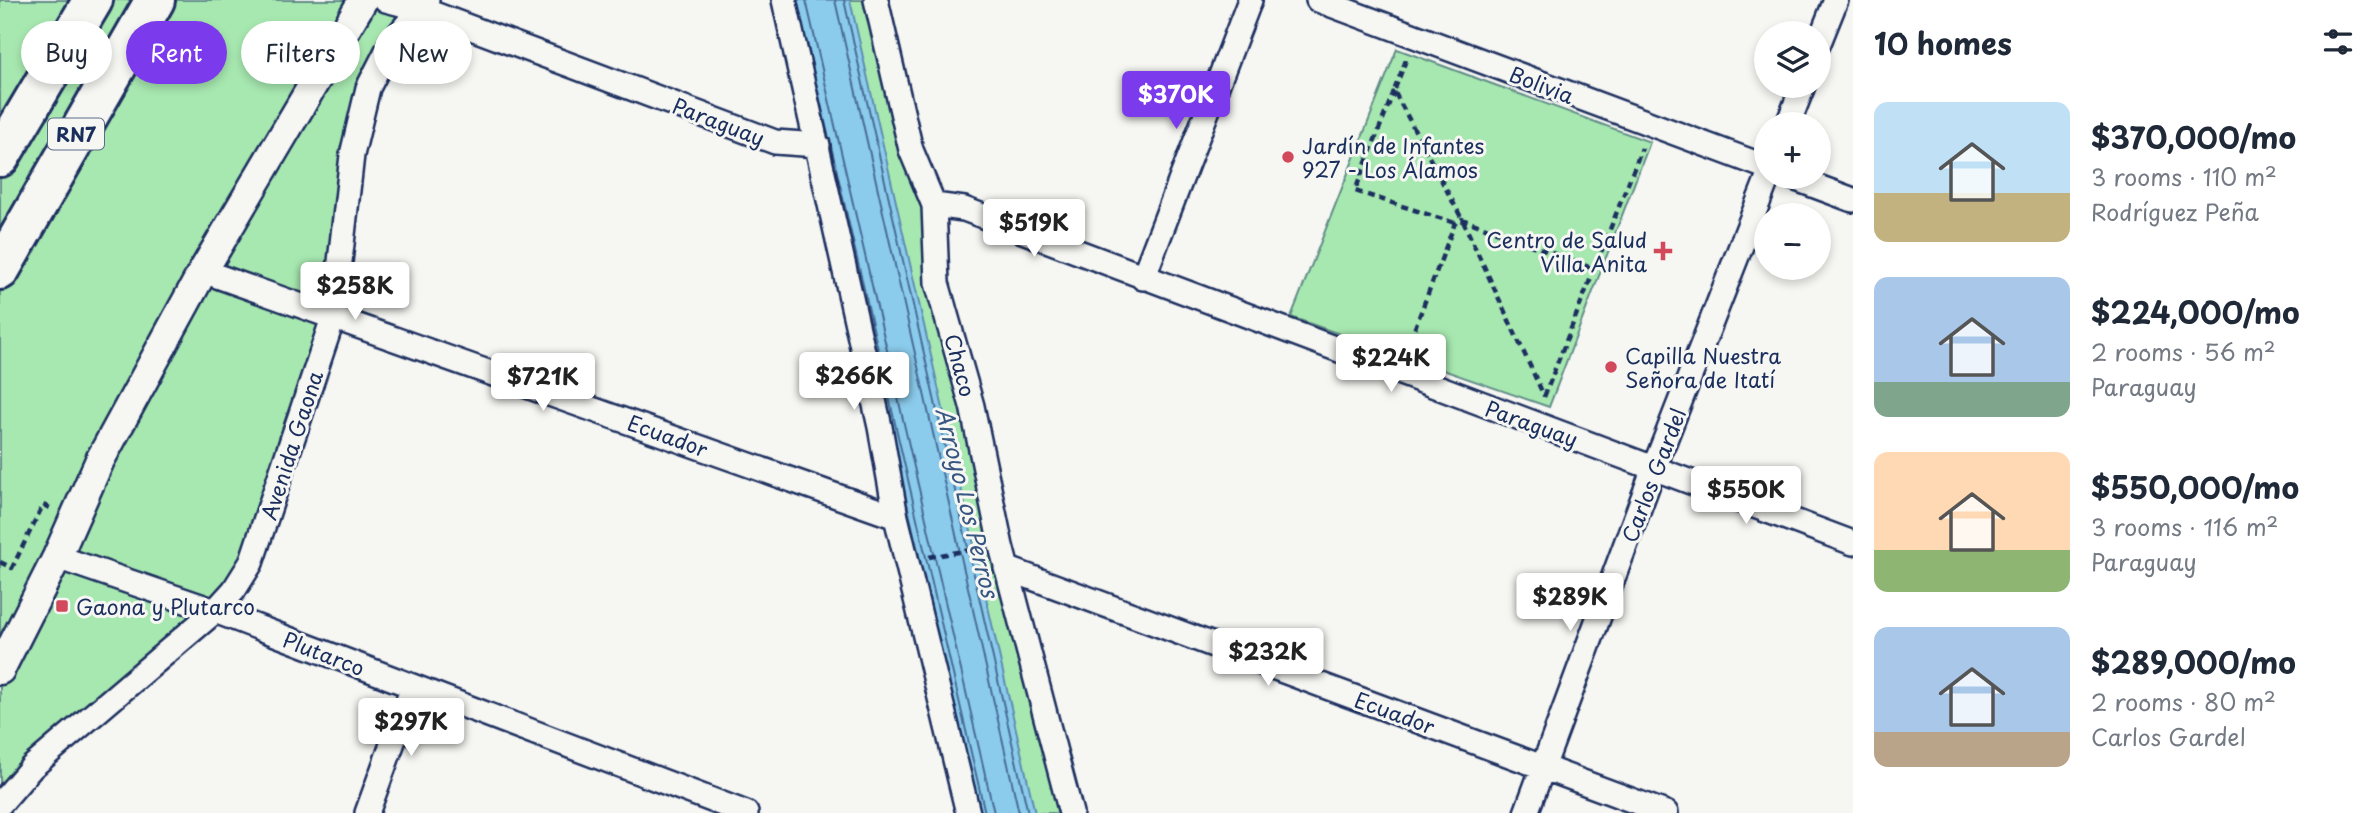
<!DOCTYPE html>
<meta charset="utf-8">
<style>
:root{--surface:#fff;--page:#f2f2f3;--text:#1f2937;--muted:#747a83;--accent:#7c3aed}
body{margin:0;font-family:"Playpen Sans",sans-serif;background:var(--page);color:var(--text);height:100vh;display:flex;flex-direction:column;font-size:26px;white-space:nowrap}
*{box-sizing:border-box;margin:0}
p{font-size:23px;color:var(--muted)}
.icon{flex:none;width:38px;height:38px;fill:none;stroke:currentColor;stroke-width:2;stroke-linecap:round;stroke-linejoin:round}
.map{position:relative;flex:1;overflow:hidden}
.details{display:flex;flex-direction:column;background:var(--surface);width:525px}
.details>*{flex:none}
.hud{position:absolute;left:21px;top:21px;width:665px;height:63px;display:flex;gap:14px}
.controls{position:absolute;left:1754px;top:21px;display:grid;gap:14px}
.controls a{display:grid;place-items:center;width:77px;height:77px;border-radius:50%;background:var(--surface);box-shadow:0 4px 10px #0003;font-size:35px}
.price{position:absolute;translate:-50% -60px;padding:0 16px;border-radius:7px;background:#fff;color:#222;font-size:23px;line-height:46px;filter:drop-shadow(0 2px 4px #0008)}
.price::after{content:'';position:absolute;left:50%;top:42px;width:21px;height:16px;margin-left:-10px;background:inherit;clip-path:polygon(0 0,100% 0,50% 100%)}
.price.on{background:var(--accent);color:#fff}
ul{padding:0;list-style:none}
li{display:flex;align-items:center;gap:21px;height:175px;padding:0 21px}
li span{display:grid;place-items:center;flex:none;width:196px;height:140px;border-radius:14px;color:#555}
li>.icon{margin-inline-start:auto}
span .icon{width:84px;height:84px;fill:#fffc;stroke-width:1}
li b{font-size:30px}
h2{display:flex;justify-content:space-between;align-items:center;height:84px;padding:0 21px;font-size:30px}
.chip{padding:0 24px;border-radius:32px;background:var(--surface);box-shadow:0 4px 10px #0003;font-size:24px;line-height:63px}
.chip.on{background:var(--accent);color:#fff}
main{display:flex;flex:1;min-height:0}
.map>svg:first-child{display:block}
</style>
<main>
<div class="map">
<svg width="1853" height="813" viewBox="0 0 1853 813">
<rect width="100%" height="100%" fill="#f6f6f2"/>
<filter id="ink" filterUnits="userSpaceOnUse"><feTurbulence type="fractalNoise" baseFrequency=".0143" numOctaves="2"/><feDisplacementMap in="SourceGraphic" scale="14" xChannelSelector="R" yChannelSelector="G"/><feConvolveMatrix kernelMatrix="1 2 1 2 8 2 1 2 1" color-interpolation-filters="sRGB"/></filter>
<g filter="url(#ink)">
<path fill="#a7e8b0" stroke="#618c87" stroke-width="2" d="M0,0H427L368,88L334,315L251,563L0,804Z
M784,0H876L1071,813H968Z
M1397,49L1650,142L1549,407L1291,317Z"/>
<path fill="#8bcbec" stroke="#5e8db3" stroke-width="2" d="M790,0H850L1035,813H979Z"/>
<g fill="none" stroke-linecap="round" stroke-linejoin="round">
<path stroke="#486d97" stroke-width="2" d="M806,0L994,813
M835,0L1019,813
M844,0L1028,813
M807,43L829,139
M831,146L985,813"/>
<defs>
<path id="minor" d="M386,0L421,9L775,142L818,145
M784,0L880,427L896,517L968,813
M876,0L911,150L934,205L937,283L972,406L1001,546L1071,813
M1318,0L1766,167
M1818,45L1836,0
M1788,124L1803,86
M1791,177L1853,200
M934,205L964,209L1853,543
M203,271L896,517
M1143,278L1250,0
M57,557L215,611L746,813
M1006,568L1666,813
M0,804L32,767L215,611L234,590L251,563L334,315L352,155L368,88L390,45L427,0
M367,813L413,687
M1526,813L1654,468L1768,177"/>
<path id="tertiary" d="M0,670L57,557L100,460L203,271L363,0"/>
<path id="motorway" d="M0,157L93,0
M0,270L155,0"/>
</defs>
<use href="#minor" stroke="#1b2f5e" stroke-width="28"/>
<use href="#tertiary" stroke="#1b2f5e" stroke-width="33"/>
<use href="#motorway" stroke="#1b2f5e" stroke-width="44"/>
<path stroke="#1b2f5e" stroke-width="4.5" stroke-dasharray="7 5" stroke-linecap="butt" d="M1406,60L1394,91L1462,219L1544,396
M1394,91L1355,191L1455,223
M1406,351L1455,223L1462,219L1594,269
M1544,397L1642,148
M929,557L976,549
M0,562L12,568L43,505L50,508"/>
<use href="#minor" stroke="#f6f6f2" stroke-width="23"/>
<use href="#tertiary" stroke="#f6f6f2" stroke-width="28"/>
<use href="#motorway" stroke="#f6f6f2" stroke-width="38"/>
</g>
</g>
<g fill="#d1495b" stroke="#f6f6f2" stroke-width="2.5">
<circle cx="1288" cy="157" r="7"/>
<path d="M1659.5 240.5h7v7h7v7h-7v7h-7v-7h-7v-7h7z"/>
<circle cx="1611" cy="367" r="7"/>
<rect x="55" y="599" width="14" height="14" rx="3.5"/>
</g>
<g text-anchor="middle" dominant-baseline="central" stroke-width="6" stroke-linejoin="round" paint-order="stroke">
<rect fill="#f6f6f2" stroke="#5d6b8a" stroke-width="2" x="48" y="118.5" width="56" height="31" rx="5"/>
<g font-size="19" font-weight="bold" fill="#1b2f5e">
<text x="76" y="134">RN7</text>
</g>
<g font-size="21" fill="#1b2f5e" stroke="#f6f6f2">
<text transform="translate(1542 84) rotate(21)">Bolivia</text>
<text transform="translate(719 121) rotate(21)">Paraguay</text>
<text transform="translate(961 365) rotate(75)">Chaco</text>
<text transform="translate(1532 423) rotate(20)">Paraguay</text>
<text transform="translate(668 435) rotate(20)">Ecuador</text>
<text transform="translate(291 445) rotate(-72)">Avenida Gaona</text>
<text transform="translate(1653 475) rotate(-69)">Carlos Gardel</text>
<text transform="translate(324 653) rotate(21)">Plutarco</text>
<text transform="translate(1395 712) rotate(20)">Ecuador</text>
</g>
<g font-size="21" fill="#1b2f5e" stroke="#f6f6f2" text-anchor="start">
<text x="1302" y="145">Jardín de Infantes<tspan x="1302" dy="24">927 - Los Álamos</tspan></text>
<text x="1647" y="239" text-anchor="end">Centro de Salud<tspan x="1647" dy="24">Villa Anita</tspan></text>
<text x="1625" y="355">Capilla Nuestra<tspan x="1625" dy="24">Señora de Itatí</tspan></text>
<text x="76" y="606">Gaona y Plutarco</text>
</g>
<g font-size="23" font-style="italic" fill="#375682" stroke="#f6f6f2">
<text transform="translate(968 502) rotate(76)">Arroyo Los Perros</text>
</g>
</g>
</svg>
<div class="controls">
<a><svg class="icon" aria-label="layers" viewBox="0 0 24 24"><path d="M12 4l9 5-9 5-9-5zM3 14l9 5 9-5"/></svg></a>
<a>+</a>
<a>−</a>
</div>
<b class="price on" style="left:1176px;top:131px">$370K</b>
<b class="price" style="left:1034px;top:259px">$519K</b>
<b class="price" style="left:355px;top:322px">$258K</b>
<b class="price" style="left:1391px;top:394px">$224K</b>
<b class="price" style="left:854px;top:412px">$266K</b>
<b class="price" style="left:543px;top:413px">$721K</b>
<b class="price" style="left:1746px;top:526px">$550K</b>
<b class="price" style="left:1570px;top:633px">$289K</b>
<b class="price" style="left:1268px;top:688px">$232K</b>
<b class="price" style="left:411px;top:758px">$297K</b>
<div class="hud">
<a class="chip">Buy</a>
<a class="chip on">Rent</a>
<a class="chip">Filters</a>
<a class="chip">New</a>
</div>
</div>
<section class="details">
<h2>10 homes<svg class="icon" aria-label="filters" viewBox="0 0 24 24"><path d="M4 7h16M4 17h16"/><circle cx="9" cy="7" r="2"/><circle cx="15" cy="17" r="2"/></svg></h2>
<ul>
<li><span style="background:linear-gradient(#bfe0f5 65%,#c2b280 0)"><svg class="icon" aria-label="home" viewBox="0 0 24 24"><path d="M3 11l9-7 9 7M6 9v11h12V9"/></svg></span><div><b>$370,000/mo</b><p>3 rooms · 110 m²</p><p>Rodríguez Peña</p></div></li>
<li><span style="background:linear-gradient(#a9c7e8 75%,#7fa58c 0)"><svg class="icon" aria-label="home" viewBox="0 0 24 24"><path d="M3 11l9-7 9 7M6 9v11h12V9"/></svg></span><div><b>$224,000/mo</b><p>2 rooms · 56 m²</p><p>Paraguay</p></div></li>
<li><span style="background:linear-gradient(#ffd9b3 70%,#8fb573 0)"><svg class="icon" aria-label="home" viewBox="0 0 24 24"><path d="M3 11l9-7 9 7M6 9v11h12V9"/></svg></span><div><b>$550,000/mo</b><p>3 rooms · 116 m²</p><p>Paraguay</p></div></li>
<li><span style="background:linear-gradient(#a9c7e8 75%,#b9a48a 0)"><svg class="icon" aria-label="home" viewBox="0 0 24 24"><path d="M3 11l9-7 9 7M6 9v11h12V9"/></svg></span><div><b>$289,000/mo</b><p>2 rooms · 80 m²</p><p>Carlos Gardel</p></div></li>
</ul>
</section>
</main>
